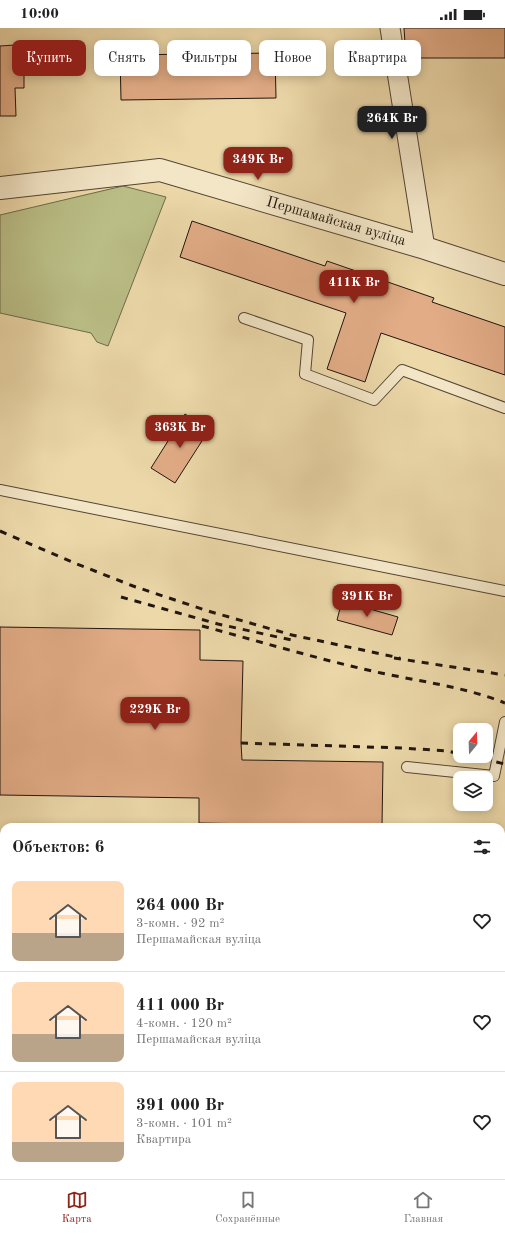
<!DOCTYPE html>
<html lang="ru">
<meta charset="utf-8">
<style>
:root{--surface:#fff;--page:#f6f6f6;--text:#222;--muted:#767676;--line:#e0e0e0;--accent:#8f2418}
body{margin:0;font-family:"Old Standard TT",serif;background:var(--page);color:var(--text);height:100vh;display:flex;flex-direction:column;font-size:15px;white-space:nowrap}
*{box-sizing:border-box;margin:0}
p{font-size:13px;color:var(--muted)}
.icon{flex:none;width:22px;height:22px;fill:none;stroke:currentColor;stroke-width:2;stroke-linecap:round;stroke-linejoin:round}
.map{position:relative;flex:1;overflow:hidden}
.panel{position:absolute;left:0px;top:795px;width:505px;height:356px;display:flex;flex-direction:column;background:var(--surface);border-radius:12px 12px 0 0;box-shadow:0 2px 10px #0003}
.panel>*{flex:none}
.hud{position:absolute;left:12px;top:12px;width:481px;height:36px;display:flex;gap:8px}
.needle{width:26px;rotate:19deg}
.controls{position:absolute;left:453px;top:695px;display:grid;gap:8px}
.controls a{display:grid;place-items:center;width:40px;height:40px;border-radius:8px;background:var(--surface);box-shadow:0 2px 10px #0003;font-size:20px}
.price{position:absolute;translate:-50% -34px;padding:0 9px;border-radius:8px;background:var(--accent);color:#fff;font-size:13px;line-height:26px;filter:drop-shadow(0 1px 2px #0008)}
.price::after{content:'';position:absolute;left:50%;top:24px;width:12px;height:9px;margin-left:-6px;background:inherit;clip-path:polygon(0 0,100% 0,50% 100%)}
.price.current{background:#222;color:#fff}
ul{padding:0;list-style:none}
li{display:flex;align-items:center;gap:12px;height:100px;padding:0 12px}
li+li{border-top:1px solid var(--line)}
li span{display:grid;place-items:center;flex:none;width:112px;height:80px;border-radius:8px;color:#555}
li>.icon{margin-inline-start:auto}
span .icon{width:48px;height:48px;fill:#fffc;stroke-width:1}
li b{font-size:17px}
h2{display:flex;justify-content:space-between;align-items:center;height:48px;padding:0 12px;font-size:17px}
.pill{padding:0 14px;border-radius:8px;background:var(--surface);box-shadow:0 2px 10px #0003;font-size:14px;line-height:36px}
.pill.current{background:var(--accent);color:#fff}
.status{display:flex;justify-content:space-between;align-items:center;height:28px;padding:0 20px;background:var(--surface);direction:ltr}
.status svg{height:11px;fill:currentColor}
.menu{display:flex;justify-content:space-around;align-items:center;height:56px;border-top:1px solid var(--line);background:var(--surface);font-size:11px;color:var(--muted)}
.menu a{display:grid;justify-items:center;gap:2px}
.menu .current{color:var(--accent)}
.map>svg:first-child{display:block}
</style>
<div class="status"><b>10:00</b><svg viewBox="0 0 49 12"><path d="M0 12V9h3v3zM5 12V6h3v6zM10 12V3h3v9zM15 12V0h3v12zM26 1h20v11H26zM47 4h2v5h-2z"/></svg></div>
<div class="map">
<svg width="505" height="1151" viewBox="0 0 505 1151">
<rect width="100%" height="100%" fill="#ecd8a9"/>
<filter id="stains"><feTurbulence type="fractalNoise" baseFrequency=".005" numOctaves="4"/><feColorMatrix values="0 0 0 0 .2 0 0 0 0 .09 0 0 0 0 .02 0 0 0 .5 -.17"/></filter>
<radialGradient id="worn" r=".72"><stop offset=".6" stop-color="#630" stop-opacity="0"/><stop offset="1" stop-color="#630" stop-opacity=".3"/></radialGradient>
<path fill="#babe86" stroke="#6e6a4a" d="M123,158L166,169L108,318L97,314L91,305L0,285V187Z"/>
<path fill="#e1ac86" stroke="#21150e" d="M404,0H505V30H406Z
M15,17V34H24V60H15L16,88H0V18Z
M275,25L276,70L121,72L120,27Z
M192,193L325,238L327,233L434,270L432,274L505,299V347L381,305L365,354L327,341L346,285L180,229Z
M185,386L209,402L175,455L151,440Z
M342,573L398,589L392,607L337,592Z
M0,599L200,602V632L243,633L241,715L242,732L383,734L382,798L199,795V770L0,767Z"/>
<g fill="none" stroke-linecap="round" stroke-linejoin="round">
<defs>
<path id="service" d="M244,290L308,312L305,346L374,372L402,342L505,380
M0,462L505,563
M407,739L494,748L505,694
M365,1147L377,1151"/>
<path id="minor" d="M390,0L425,220
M0,986L4,988
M501,1137L505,1138
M147,1151L148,1147"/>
<path id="tertiary" d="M0,160L160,142L425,220L505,246"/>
</defs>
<use href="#service" stroke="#544635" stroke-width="12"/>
<use href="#minor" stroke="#544635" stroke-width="21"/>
<use href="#tertiary" stroke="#544635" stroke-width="24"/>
<use href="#service" stroke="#f3e6c7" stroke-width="10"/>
<use href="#minor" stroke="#f3e6c7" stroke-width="19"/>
<use href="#tertiary" stroke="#f3e6c7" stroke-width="22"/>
<path stroke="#21150e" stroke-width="3" stroke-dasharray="7 7" stroke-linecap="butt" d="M0,503L77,536L133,558L208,583L292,607L400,630
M121,569L218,596L296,613
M202,598C262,614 321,632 381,645C423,654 465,659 505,675
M394,630L505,647
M241,715L402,720L448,723L460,726
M469,728L505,736
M0,828H4
M0,845L4,846
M0,881L4,882
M501,910H505
M501,927L505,928
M501,1060L505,1061"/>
</g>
<g text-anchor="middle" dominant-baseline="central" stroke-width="4" stroke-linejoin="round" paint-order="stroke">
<g font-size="15" fill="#21150e" stroke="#f3e6c7">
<text transform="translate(336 194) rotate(16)">Першамайская вуліца</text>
</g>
</g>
<rect width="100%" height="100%" filter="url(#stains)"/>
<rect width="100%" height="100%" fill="url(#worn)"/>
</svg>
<div class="controls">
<a><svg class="needle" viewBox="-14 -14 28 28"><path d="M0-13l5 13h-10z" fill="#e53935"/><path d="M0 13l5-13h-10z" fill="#767676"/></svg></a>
<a><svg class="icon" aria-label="layers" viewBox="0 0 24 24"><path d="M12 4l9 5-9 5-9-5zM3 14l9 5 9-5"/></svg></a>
</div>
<b class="price current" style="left:392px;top:112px">264K Br</b>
<b class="price" style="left:258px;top:153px">349K Br</b>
<b class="price" style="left:354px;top:276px">411K Br</b>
<b class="price" style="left:180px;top:421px">363K Br</b>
<b class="price" style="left:367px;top:590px">391K Br</b>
<b class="price" style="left:155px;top:703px">229K Br</b>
<div class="hud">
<a class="pill current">Купить</a>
<a class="pill">Снять</a>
<a class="pill">Фильтры</a>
<a class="pill">Новое</a>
<a class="pill">Квартира</a>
</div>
<section class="panel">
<h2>Объектов: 6<svg class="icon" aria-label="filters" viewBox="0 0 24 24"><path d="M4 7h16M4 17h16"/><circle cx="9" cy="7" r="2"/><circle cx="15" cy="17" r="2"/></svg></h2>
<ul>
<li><span style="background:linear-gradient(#ffd9b3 65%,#b9a48a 0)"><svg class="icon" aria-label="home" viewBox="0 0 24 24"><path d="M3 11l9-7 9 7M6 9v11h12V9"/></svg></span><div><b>264 000 Br</b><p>3-комн. · 92 m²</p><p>Першамайская вуліца</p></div><svg class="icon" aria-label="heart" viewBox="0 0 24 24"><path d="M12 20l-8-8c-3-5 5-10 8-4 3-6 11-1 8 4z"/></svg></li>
<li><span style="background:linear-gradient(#ffd9b3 65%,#b9a48a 0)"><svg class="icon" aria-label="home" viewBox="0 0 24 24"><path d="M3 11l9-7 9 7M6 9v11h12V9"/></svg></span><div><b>411 000 Br</b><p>4-комн. · 120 m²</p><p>Першамайская вуліца</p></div><svg class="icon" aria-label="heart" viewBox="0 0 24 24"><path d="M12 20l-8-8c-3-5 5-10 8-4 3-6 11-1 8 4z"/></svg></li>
<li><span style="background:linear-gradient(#ffd9b3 75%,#b9a48a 0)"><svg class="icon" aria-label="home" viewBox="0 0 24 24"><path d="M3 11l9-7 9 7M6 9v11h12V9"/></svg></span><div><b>391 000 Br</b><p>3-комн. · 101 m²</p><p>Квартира</p></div><svg class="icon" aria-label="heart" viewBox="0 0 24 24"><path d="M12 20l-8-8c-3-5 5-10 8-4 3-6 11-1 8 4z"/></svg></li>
</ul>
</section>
</div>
<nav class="menu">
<a class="current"><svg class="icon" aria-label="map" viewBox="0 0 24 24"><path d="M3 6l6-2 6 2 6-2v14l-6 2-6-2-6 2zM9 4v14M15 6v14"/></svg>Карта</a>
<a><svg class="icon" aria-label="saved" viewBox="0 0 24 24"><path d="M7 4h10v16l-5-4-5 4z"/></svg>Сохранённые</a>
<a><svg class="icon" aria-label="home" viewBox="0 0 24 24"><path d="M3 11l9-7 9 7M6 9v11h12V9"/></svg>Главная</a>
</nav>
